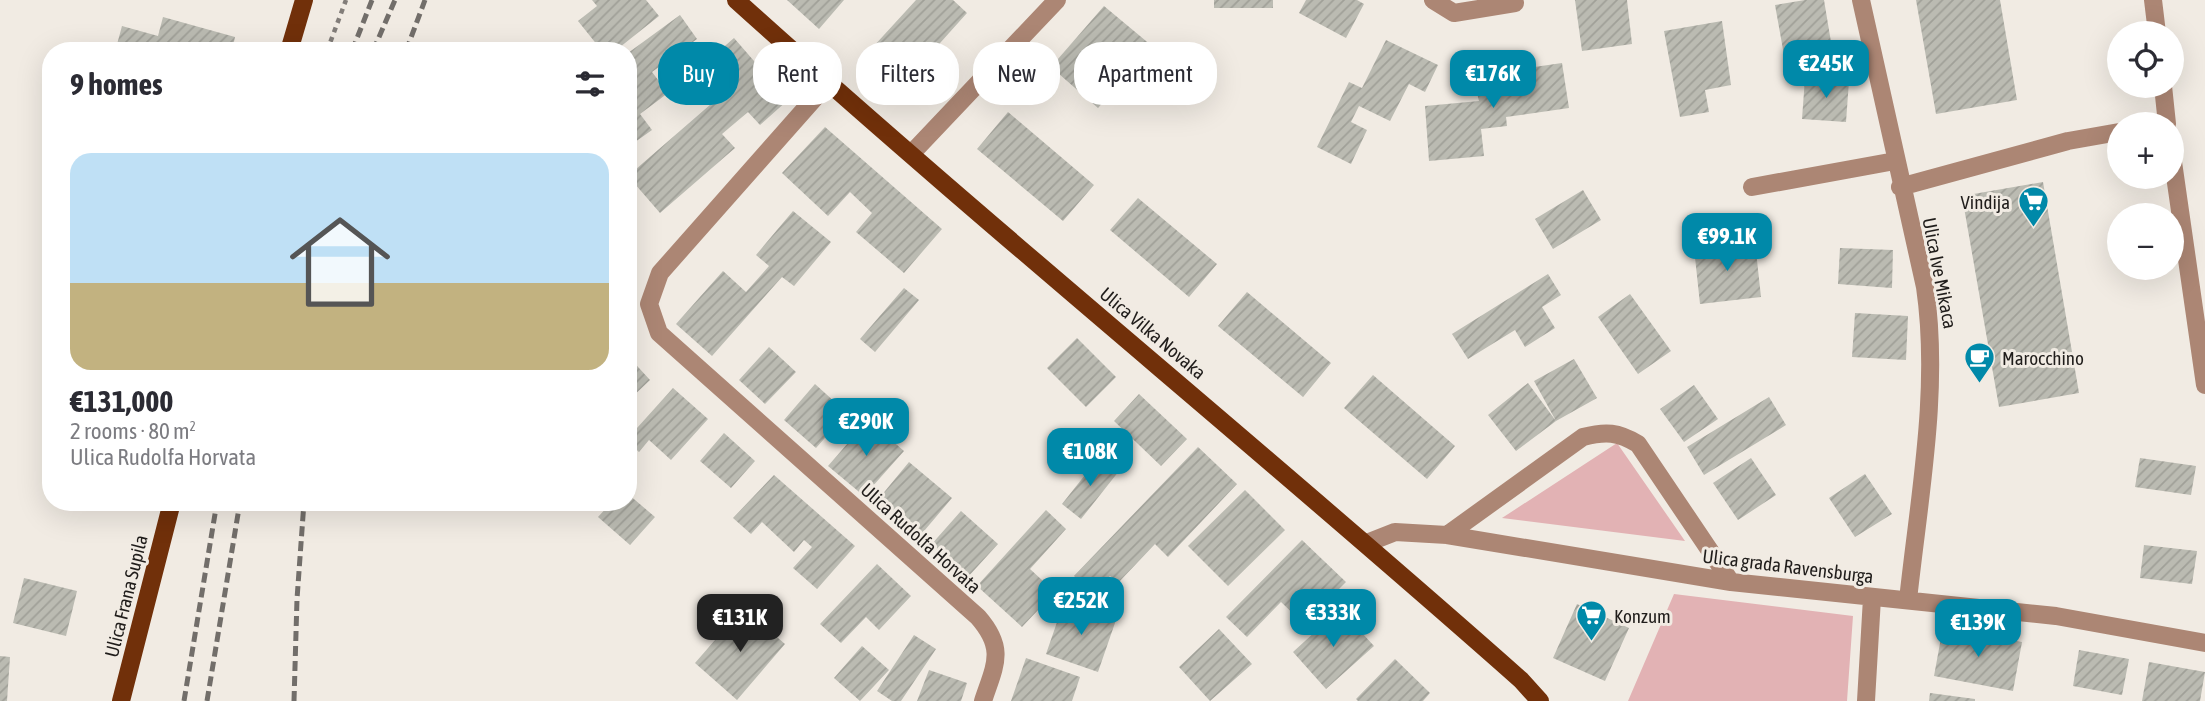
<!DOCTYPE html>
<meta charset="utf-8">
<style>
:root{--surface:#fff;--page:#f7f7f7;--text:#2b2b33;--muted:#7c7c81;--accent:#0089a9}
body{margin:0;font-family:"Asap Condensed",sans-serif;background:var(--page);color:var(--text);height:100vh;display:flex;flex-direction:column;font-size:26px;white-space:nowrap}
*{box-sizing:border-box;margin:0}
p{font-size:23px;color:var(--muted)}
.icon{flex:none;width:38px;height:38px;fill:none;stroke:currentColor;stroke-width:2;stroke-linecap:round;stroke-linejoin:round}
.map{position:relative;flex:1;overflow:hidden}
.side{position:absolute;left:42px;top:42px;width:595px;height:469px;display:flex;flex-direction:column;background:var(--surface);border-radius:28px;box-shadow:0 7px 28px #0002}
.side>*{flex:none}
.top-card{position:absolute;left:658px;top:42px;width:665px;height:63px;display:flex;gap:14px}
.buttons{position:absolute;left:2107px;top:21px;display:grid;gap:14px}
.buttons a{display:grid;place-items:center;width:77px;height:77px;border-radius:50%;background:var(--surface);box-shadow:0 7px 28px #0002;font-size:35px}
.price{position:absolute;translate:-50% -60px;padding:0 16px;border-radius:14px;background:var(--accent);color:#fff;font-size:23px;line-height:46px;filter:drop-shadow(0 2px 4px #0008)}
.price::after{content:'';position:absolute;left:50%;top:42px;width:21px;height:16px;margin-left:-10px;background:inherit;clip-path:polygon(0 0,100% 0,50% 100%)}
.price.selected{background:#222;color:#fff}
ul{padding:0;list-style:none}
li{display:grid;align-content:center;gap:14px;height:371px;padding:0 28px}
li span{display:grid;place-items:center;height:217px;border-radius:21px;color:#555}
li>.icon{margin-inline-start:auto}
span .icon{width:126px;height:126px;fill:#fffc;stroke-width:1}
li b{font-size:30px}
h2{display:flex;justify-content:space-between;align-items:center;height:84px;padding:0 28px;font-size:30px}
.chip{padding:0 24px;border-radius:28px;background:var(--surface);box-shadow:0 7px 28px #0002;font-size:24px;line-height:63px}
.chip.selected{background:var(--accent);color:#fff}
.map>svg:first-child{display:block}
</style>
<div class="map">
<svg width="2205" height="701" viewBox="0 0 2205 701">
<defs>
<pattern id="building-hatch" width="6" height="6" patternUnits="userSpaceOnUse" patternTransform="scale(1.75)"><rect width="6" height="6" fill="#bbbbb2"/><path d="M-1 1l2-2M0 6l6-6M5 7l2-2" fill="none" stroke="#a0a098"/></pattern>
</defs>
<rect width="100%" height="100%" fill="#f1ebe3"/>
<path fill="#e2b2b4" d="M1617,443L1685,541L1502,518Z
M1674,594L1853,616L1847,701H1628Z"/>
<path fill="url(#building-hatch)" d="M592,0H646L659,16L615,51H602L578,21L597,6Z
M787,0H844L819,29Z
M916,0H953L967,13L897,91L862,59Z
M1214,0H1273V8H1214Z
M1306,0H1357L1364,4L1346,38L1299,13Z
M1575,0H1627L1632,44L1582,51Z
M1805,0H1824L1832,48L1784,55L1775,5Z
M1916,0H2000L2017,100L1936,114Z
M1104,6L1152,46L1098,108L1051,67Z
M680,15L697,39L652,72L668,93L640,114L652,130L628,147V53Z
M163,17L235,37L232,51H83L116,48L122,26L158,36Z
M1722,21L1731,85L1705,90L1709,112L1680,117L1664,31Z
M734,38L788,100L760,125L748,112L722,134L735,148L660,213L628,176L711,104L688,78Z
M1386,40L1438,65L1425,92L1409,84L1390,121L1359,106L1351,122L1367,130L1351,164L1317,147L1349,82L1362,88Z
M1562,63L1569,108L1506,117L1507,126L1481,129L1484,156L1429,161L1425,106L1479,101L1476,89L1502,86L1499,72Z
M1805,78L1849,81L1846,122L1802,119Z
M1008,112L1094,185L1063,221L977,149Z
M825,127L942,229L904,273L856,232L872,213L850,192L828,216L782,173Z
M2043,182L2079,393L1999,407L1962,196Z
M1583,190L1601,220L1553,249L1535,219Z
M1138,198L1217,264L1189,297L1110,230Z
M793,211L831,242L794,286L782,277L712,356L676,324L723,271L746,292L769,266L756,255Z
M1755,242L1761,297L1700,304L1694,248Z
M1840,248L1893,250L1892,288L1838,284Z
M1548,274L1561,295L1542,307L1555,328L1525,347L1515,330L1468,359L1452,334Z
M904,288L919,300L875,352L860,339Z
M1247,292L1331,363L1303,397L1218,326Z
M1630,294L1671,351L1638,374L1598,317Z
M1855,313L1908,316L1906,360L1852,357Z
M1077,338L1116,377L1086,407L1047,368Z
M769,347L796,372L765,404L739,380Z
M628,356L650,380L628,401Z
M1574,359L1597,398L1556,421L1516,451L1488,415L1528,383L1556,421L1534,381Z
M1373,375L1455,446L1427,479L1344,408Z
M815,384L847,413L816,448L784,420Z
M1694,385L1718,419L1684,442L1660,409Z
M673,388L708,419L671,460L649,440L639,452L628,442V438Z
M1139,394L1187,439L1161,466L1114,421Z
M1769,397L1786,425L1704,475L1687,447Z
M868,420L904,451L864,496L828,466Z
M724,433L755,461L731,488L700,461Z
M1198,447L1237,484L1168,557L1155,544L1118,583L1110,576L1093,594L1074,576Z
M1100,456L1119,471L1081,519L1062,504Z
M1751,458L1776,495L1738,520L1713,483Z
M2140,458L2196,466L2191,495L2135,487Z
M909,462L952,498L919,537L876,502Z
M1865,474L1892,514L1855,537L1829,498Z
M774,475L855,546L817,589L793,568L812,547L804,540L794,552L762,522L751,534L733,518Z
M1245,490L1285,530L1228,586L1188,546Z
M628,494L655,517L630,545L598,517L612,502H628Z
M1046,510L1066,529L1030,569L1055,592L1022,627L977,586Z
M961,511L998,544L967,578L930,546Z
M1302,540L1346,582L1304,624L1281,602L1247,637L1226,617Z
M2144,545L2197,551L2192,584L2140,578Z
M877,564L911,596L879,630L866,617L841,643L820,624Z
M24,578L77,591L66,636L13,623Z
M1064,602L1116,620L1098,672L1046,654Z
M1577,604L1629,628L1605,681L1553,658Z
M743,608L785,644L737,700L695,663Z
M1340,609L1374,646L1326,689L1293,652Z
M1943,627L2022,642L2013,691L1934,676Z
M1219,629L1252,664L1210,701L1179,667Z
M914,635L936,649L901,701H892L877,691Z
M862,646L889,670L860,701L834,678Z
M2079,650L2129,659L2122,695L2073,686Z
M0,656L10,657L7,701H0Z
M1026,658L1080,677L1072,701H1011Z
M1395,659L1430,693L1423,701H1358L1356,699Z
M2149,662L2205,672L2200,701H2142Z
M929,670L967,683L961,701H917Z
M1930,693L1975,699V701H1929Z"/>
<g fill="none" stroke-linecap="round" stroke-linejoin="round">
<path stroke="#827d79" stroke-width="4.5" stroke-dasharray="5 5" stroke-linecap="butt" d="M327,51L346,0"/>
<path stroke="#ac8674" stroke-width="18" d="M1433,0L1454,13L1515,3
M1861,0L1925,287C1940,390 1919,497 1908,600
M2153,0L2157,33
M828,83L660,273L649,304L659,333L978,617C1006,649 995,665 983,701
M2163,86L2167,124
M911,154L1057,0
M2172,155L2205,385
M1752,187L1895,161
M1900,187L2068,141L2119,132
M1447,535L1583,437C1606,431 1618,432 1638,444L1731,582
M1367,543L1395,532L1447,535L1731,582L2056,616L2205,643
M1866,701L1872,598"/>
<path stroke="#71300a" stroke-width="18" d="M736,0C993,232 1262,450 1521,680L1540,701
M289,51L304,0
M121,701L172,502"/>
<path stroke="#726e6a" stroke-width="5" stroke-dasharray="10 5" stroke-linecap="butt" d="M352,51L372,0
M373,51L395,0
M406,51L425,0
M184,701L217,502
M207,701L240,502
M294,701L297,599L304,502"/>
</g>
<defs>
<symbol id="supermarket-pin" viewBox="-11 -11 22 30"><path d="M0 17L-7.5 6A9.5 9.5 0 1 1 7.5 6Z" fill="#0089a9" stroke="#f1ebe3"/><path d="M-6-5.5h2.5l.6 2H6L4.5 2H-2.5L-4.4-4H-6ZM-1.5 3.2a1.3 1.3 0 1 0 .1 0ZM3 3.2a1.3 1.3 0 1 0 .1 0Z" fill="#fff"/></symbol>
<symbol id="cafe-pin" viewBox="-11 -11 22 30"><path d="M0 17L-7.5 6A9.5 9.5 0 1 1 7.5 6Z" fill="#0089a9" stroke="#f1ebe3"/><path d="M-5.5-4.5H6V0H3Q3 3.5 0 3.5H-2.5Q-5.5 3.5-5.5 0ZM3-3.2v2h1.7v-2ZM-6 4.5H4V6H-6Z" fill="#fff"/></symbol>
</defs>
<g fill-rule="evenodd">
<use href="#supermarket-pin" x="2016" y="184" width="35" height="47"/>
<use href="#cafe-pin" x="1962" y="340" width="35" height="47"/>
<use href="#supermarket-pin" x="1574" y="598" width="35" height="47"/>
</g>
<g text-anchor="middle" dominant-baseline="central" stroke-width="6" stroke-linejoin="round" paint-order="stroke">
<g font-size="19" fill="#201d1b" stroke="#f1ebe3" text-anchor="start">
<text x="2010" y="202" text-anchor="end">Vindija</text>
<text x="2002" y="358">Marocchino</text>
<text x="1614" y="616">Konzum</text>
</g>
<g font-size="19" fill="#201d1b" stroke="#f1ebe3">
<text transform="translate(1940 273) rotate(79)">Ulica Ive Mikaca</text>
<text transform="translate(1153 333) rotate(40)">Ulica Vilka Novaka</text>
<text transform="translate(921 538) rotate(42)">Ulica Rudolfa Horvata</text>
<text transform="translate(1788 566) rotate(7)">Ulica grada Ravensburga</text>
<text transform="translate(126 596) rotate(-76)">Ulica Frana Supila</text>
</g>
</g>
</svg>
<div class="buttons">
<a><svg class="icon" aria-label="locate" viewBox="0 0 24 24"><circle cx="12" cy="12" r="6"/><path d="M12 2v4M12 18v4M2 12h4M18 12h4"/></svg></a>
<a>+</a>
<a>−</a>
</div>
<b class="price" style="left:1826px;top:100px">€245K</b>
<b class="price" style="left:1493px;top:110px">€176K</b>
<b class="price" style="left:1727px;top:273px">€99.1K</b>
<b class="price" style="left:866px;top:458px">€290K</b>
<b class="price" style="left:1090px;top:488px">€108K</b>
<b class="price" style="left:1081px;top:637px">€252K</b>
<b class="price" style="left:1333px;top:649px">€333K</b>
<b class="price selected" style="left:740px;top:654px">€131K</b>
<b class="price" style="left:1978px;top:659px">€139K</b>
<div class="top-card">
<a class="chip selected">Buy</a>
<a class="chip">Rent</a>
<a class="chip">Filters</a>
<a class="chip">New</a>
<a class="chip">Apartment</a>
</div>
<section class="side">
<h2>9 homes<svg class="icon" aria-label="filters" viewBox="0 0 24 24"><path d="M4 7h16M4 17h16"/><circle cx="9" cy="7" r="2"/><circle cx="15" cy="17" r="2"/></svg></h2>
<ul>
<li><span style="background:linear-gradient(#bfe0f5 60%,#c2b280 0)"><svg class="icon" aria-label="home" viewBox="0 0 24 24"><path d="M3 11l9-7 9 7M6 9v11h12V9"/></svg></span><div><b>€131,000</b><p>2 rooms · 80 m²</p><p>Ulica Rudolfa Horvata</p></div></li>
</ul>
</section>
</div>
